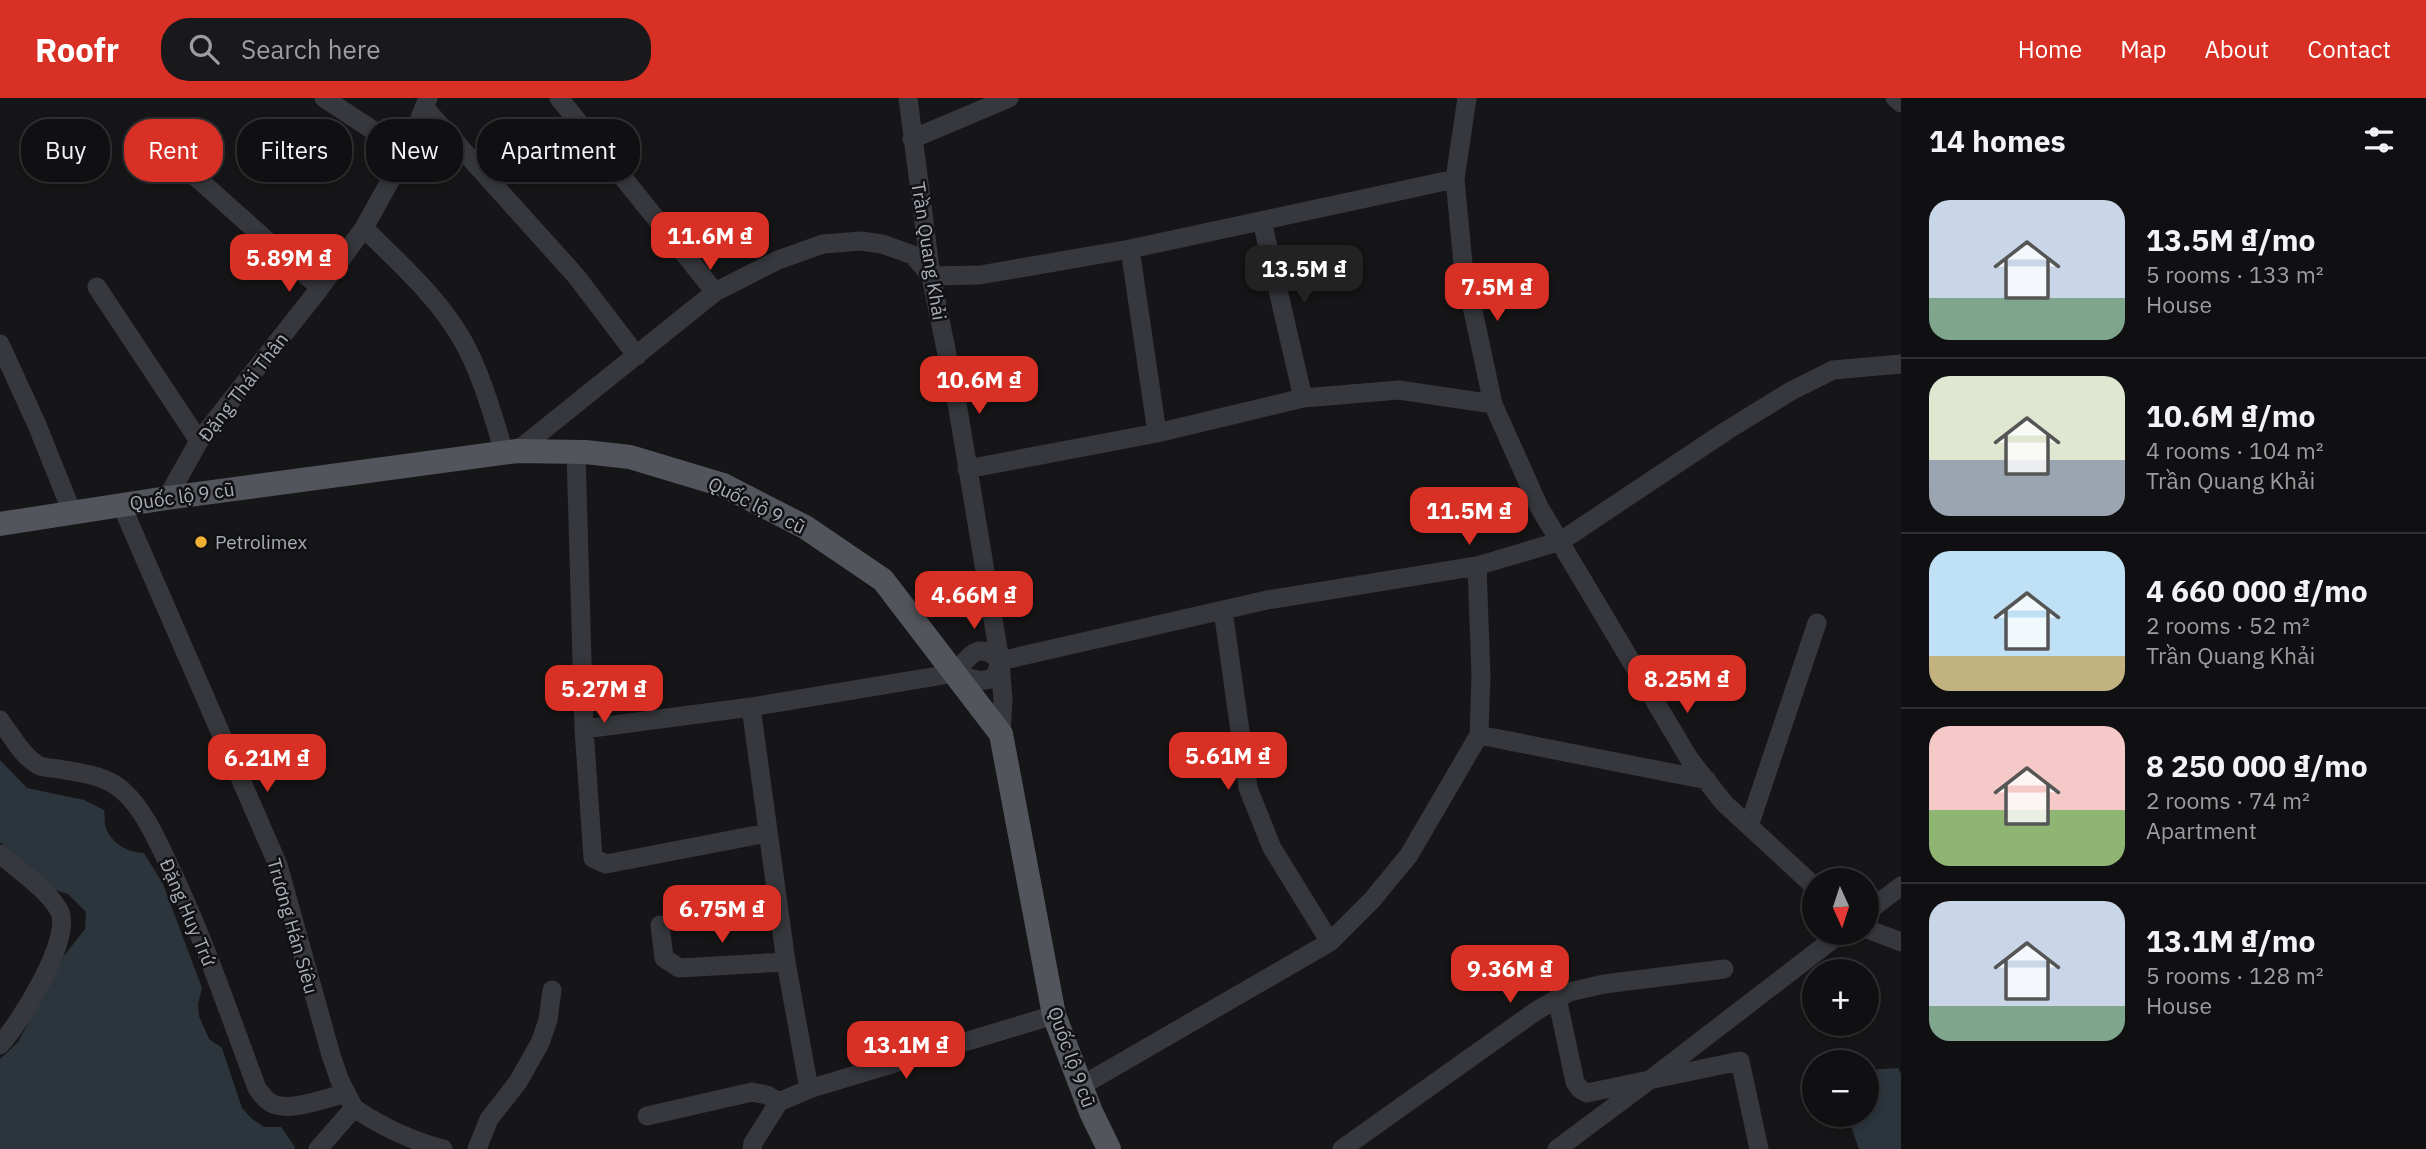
<!DOCTYPE html>
<meta charset="utf-8">
<style>
:root{--surface:#101012;--page:#19191b;--text:#f1f3f6;--muted:#9c9d9f;--line:#303032;--accent:#d93025}
body{margin:0;font-family:"IBM Plex Sans",sans-serif;background:var(--page);color:var(--text);height:100vh;display:flex;flex-direction:column;font-size:26px;white-space:nowrap}
*{box-sizing:border-box;margin:0}
p{font-size:23px;color:var(--muted)}
.icon{flex:none;width:38px;height:38px;fill:none;stroke:currentColor;stroke-width:2;stroke-linecap:round;stroke-linejoin:round}
.map{position:relative;flex:1;overflow:hidden}
.sheet{display:flex;flex-direction:column;background:var(--surface);width:525px}
.sheet>*{flex:none}
.top-card{position:absolute;left:21px;top:21px;width:665px;height:63px;display:flex;gap:14px}
.needle{width:46px;rotate:177deg}
.tools{position:absolute;left:1802px;top:770px;display:grid;gap:14px}
.tools a{display:grid;place-items:center;width:77px;height:77px;border-radius:50%;background:var(--surface);box-shadow:0 4px 10px #0003,0 0 0 2px var(--line);font-size:35px}
.price{position:absolute;translate:-50% -60px;padding:0 16px;border-radius:14px;background:var(--accent);color:#fff;font-size:23px;line-height:46px;filter:drop-shadow(0 2px 4px #0008)}
.price::after{content:'';position:absolute;left:50%;top:42px;width:21px;height:16px;margin-left:-10px;background:inherit;clip-path:polygon(0 0,100% 0,50% 100%)}
.price.selected{background:#222;color:#fff}
ul{padding:0;list-style:none}
li{display:flex;align-items:center;gap:21px;height:175px;padding:0 28px}
li+li{border-top:2px solid var(--line)}
li span{display:grid;place-items:center;flex:none;width:196px;height:140px;border-radius:21px;color:#555}
li>.icon{margin-inline-start:auto}
span .icon{width:84px;height:84px;fill:#fffc;stroke-width:1}
li b{font-size:30px}
h2{display:flex;justify-content:space-between;align-items:center;height:84px;padding:0 28px;font-size:30px}
.tag{padding:0 24px;border-radius:28px;background:var(--surface);box-shadow:0 4px 10px #0003,0 0 0 2px var(--line);font-size:24px;line-height:63px}
.tag.selected{background:var(--accent);color:#fff}
header{display:flex;align-items:center;gap:42px;box-sizing:border-box;height:98px;padding:0 35px;background:var(--accent);color:#fff}
header strong{font-size:33px}
nav{display:flex;gap:38px;margin-inline-start:auto;font-size:24px}
.search{width:490px;height:63px;background:var(--page);display:flex;align-items:center;gap:18px;box-sizing:border-box;padding:0 24px;border-radius:28px;color:var(--muted);font-size:26px}
main{display:flex;flex:1;min-height:0}
.map>svg:first-child{display:block}
</style>
<header>
<strong>Roofr</strong>
<div class="search"><svg class="icon" aria-label="search" viewBox="0 0 24 24"><circle cx="10" cy="10" r="6"/><path d="M15 15l6 6"/></svg>Search here</div>
<nav><a>Home</a><a>Map</a><a>About</a><a>Contact</a></nav>
</header>
<main>
<div class="map">
<svg width="1901" height="1051" viewBox="0 0 1901 1051">
<rect width="100%" height="100%" fill="#161618"/>
<path fill="#2c353c" d="M0,662L27,690L84,702L104,712C105,718 104,725 106,730C112,746 129,755 144,755L163,786L202,890L198,906L199,918L209,941L222,950L242,1010L251,1020L264,1029H281L295,1049L294,1051H0V961L18,944L64,858L85,831L86,814L68,796L52,791L0,744Z
M1898,970L1901,976V1051H1859L1847,1017H1867V972Z"/>
<g fill="none" stroke-linecap="round" stroke-linejoin="round">
<path stroke="#37383d" stroke-width="19" d="M324,0L406,54
M559,0L715,194
M908,0L931,178L957,305L1000,563L1003,602L1001,636
M1467,0L1455,81L1463,166L1493,306L1539,409L1690,662L1724,705L1815,789
M1895,0L1901,5
M424,9L576,178L637,258
M912,41L1009,0
M187,71L320,190
M1262,123L1303,300
M364,130C399,165 438,199 463,243C482,277 492,316 504,353
M1130,151L1157,335
M97,189L199,343
M0,246L37,327L72,414
M517,353L715,194L778,162L823,146L861,143L882,146L913,157L931,178L980,177L1130,151L1455,81
M576,354L584,631L593,760L606,766L767,735
M967,371L1157,335L1303,300L1399,292L1493,306
M167,400L199,343L320,190L364,130L406,54L428,0
M121,406L278,767L331,957L340,983L354,1010
M1223,512L1248,690L1272,750L1330,844
M1000,563L1267,502L1477,468L1561,443L1726,333L1791,293L1833,272L1901,266
M956,575C969,556 980,543 1000,563
M751,609L786,864L809,991
M0,622C11,637 22,658 38,667C44,670 52,670 59,671C81,675 106,677 123,693C143,711 155,738 166,761C202,835 228,913 257,990C260,994 264,1000 268,1003C285,1017 326,1000 346,995
M584,631L751,609L956,575C969,580 981,586 995,579L1000,563
M1479,637L1707,682
M1749,728L1817,525
M0,756C19,773 46,790 59,812C74,840 19,926 0,947
M1867,814L1901,788
M660,827L664,860L679,870L786,864
M1867,831L1901,844
M1557,900L1575,984L1580,991L1587,995L1740,963L1759,1051
M1081,988L1330,844L1372,802L1409,757L1479,637L1481,578L1477,468
M354,1010C382,1029 409,1042 443,1051
M647,1018L752,994L767,997L779,1004
M318,1051L354,1010
M477,1051L489,1021L518,984L540,945L548,922L552,892
M752,1051L753,1045L779,1004L809,991L1054,917
M1342,1051L1536,913L1569,894L1604,886L1724,871
M1557,1051L1651,981L1841,835"/>
<path stroke="#53555c" stroke-width="24" d="M0,426L167,400L517,353L585,354L630,359L723,387L805,429L883,482L1001,636L1054,917L1091,1014L1109,1051"/>
</g>
<circle fill="#f2b134" stroke="#111113" stroke-width="2.5" cx="201" cy="444" r="7"/>
<g text-anchor="middle" dominant-baseline="central" stroke-width="5" stroke-linejoin="round" paint-order="stroke">
<g font-size="19" fill="#a8adb8" stroke="#111113">
<text transform="translate(929 153) rotate(81)">Trần Quang Khải</text>
<text transform="translate(243 289) rotate(-52)">Đặng Thái Thân</text>
<text transform="translate(182 398) rotate(-8)">Quốc lộ 9 cũ</text>
<text transform="translate(757 407) rotate(26)">Quốc lộ 9 cũ</text>
<text transform="translate(188 814) rotate(67)">Đặng Huy Trứ</text>
<text transform="translate(293 828) rotate(74)">Trương Hán Siêu</text>
<text transform="translate(1072 959) rotate(70)">Quốc lộ 9 cũ</text>
</g>
<g font-size="19" fill="#a8adb8" stroke="#111113" text-anchor="start">
<text x="215" y="444">Petrolimex</text>
</g>
</g>
</svg>
<div class="tools">
<a><svg class="needle" viewBox="-14 -14 28 28"><path d="M0-13l5 13h-10z" fill="#e53935"/><path d="M0 13l5-13h-10z" fill="#9c9d9f"/></svg></a>
<a>+</a>
<a>−</a>
</div>
<b class="price" style="left:710px;top:174px">11.6M ₫</b>
<b class="price" style="left:289px;top:196px">5.89M ₫</b>
<b class="price selected" style="left:1304px;top:207px">13.5M ₫</b>
<b class="price" style="left:1497px;top:225px">7.5M ₫</b>
<b class="price" style="left:979px;top:318px">10.6M ₫</b>
<b class="price" style="left:1469px;top:449px">11.5M ₫</b>
<b class="price" style="left:974px;top:533px">4.66M ₫</b>
<b class="price" style="left:1687px;top:617px">8.25M ₫</b>
<b class="price" style="left:604px;top:627px">5.27M ₫</b>
<b class="price" style="left:1228px;top:694px">5.61M ₫</b>
<b class="price" style="left:267px;top:696px">6.21M ₫</b>
<b class="price" style="left:722px;top:847px">6.75M ₫</b>
<b class="price" style="left:1510px;top:907px">9.36M ₫</b>
<b class="price" style="left:906px;top:983px">13.1M ₫</b>
<div class="top-card">
<a class="tag">Buy</a>
<a class="tag selected">Rent</a>
<a class="tag">Filters</a>
<a class="tag">New</a>
<a class="tag">Apartment</a>
</div>
</div>
<section class="sheet">
<h2>14 homes<svg class="icon" aria-label="filters" viewBox="0 0 24 24"><path d="M4 7h16M4 17h16"/><circle cx="9" cy="7" r="2"/><circle cx="15" cy="17" r="2"/></svg></h2>
<ul>
<li><span style="background:linear-gradient(#c9d6e8 70%,#7fa58c 0)"><svg class="icon" aria-label="home" viewBox="0 0 24 24"><path d="M3 11l9-7 9 7M6 9v11h12V9"/></svg></span><div><b>13.5M ₫/mo</b><p>5 rooms · 133 m²</p><p>House</p></div></li>
<li><span style="background:linear-gradient(#dfe7d0 60%,#9aa5b1 0)"><svg class="icon" aria-label="home" viewBox="0 0 24 24"><path d="M3 11l9-7 9 7M6 9v11h12V9"/></svg></span><div><b>10.6M ₫/mo</b><p>4 rooms · 104 m²</p><p>Trần Quang Khải</p></div></li>
<li><span style="background:linear-gradient(#bfe0f5 75%,#c2b280 0)"><svg class="icon" aria-label="home" viewBox="0 0 24 24"><path d="M3 11l9-7 9 7M6 9v11h12V9"/></svg></span><div><b>4 660 000 ₫/mo</b><p>2 rooms · 52 m²</p><p>Trần Quang Khải</p></div></li>
<li><span style="background:linear-gradient(#f6c9c9 60%,#8fb573 0)"><svg class="icon" aria-label="home" viewBox="0 0 24 24"><path d="M3 11l9-7 9 7M6 9v11h12V9"/></svg></span><div><b>8 250 000 ₫/mo</b><p>2 rooms · 74 m²</p><p>Apartment</p></div></li>
<li><span style="background:linear-gradient(#c9d6e8 75%,#7fa58c 0)"><svg class="icon" aria-label="home" viewBox="0 0 24 24"><path d="M3 11l9-7 9 7M6 9v11h12V9"/></svg></span><div><b>13.1M ₫/mo</b><p>5 rooms · 128 m²</p><p>House</p></div></li>
</ul>
</section>
</main>
